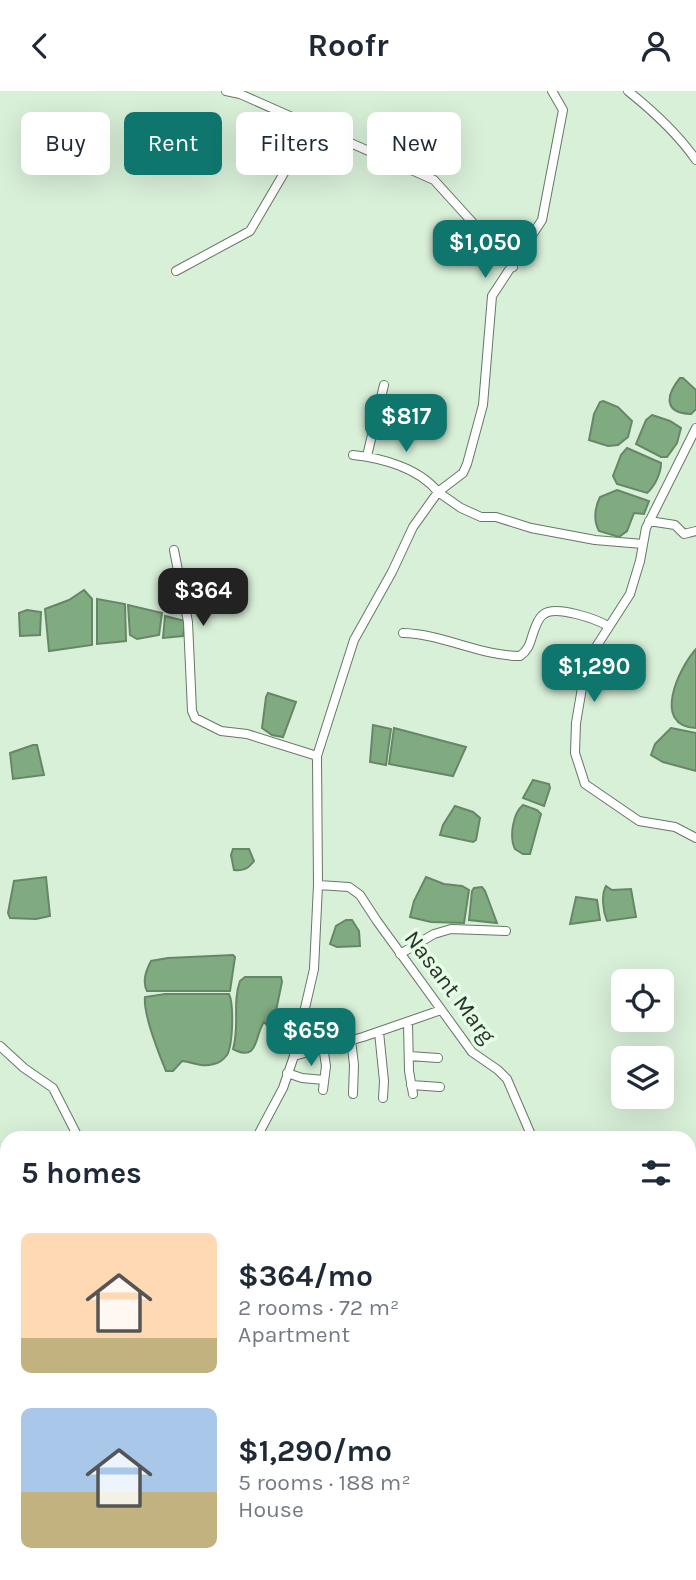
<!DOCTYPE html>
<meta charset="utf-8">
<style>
:root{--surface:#fff;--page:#f2f2f3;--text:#1f2937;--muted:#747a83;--accent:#0f766e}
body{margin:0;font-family:Karla,sans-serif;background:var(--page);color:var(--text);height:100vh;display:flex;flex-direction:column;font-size:26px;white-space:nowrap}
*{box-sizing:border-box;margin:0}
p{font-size:23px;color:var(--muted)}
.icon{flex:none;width:38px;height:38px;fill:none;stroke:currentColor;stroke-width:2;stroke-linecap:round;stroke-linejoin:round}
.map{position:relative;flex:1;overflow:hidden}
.side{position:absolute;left:0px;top:1040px;width:696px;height:450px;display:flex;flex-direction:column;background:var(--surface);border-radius:21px 21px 0 0;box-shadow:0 7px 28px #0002}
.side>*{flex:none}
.banner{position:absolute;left:21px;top:21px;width:654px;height:63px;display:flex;gap:14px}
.fabs{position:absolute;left:611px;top:878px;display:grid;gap:14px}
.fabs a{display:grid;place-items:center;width:63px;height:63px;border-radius:10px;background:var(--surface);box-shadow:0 7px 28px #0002;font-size:35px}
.price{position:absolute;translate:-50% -60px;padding:0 16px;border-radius:14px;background:var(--accent);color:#fff;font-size:23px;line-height:46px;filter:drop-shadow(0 2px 4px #0008)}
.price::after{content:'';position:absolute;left:50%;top:42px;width:21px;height:16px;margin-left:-10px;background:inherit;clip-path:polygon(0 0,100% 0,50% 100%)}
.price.current{background:#222;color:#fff}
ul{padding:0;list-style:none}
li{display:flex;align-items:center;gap:21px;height:175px;padding:0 21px}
li span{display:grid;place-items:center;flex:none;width:196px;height:140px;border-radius:10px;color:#555}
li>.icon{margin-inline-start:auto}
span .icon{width:84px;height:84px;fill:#fffc;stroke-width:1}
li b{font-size:30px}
h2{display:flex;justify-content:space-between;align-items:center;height:84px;padding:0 21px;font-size:30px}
.chip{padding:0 24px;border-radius:10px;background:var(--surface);box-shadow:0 7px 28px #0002;font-size:24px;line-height:63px}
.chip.current{background:var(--accent);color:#fff}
header{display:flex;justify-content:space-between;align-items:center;height:91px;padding:0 21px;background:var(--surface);font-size:32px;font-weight:700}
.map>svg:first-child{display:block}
</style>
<header><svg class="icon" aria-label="back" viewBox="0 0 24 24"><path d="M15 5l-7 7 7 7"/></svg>Roofr<svg class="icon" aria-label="person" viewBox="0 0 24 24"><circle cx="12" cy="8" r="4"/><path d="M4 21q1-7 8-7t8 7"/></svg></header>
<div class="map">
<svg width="696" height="1489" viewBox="0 0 696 1489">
<rect width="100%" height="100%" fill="#d8efd8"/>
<path fill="#80ab81" stroke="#668767" stroke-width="2" d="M680,287H683L696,299V318L691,323C663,322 666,304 680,287Z
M603,310L618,316L632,330L628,346L618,354L608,355L589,349L594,323L600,311Z
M652,324L670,330L681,337L677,352L667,366H661L636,353L646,329Z
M627,357L661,372C661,382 655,395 647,402L617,393L613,385L621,364Z
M617,399L649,410L644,423L634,422L627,440L619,446L599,440C593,429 595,416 600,406Z
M84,499L92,508V554L49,560L45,518L69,509Z
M97,508L125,513L126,550L97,553Z
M128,514L162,522L159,544L137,548L130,544Z
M27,519L41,521L40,544L20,545L19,522Z
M165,525L185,530L183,545L163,547Z
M696,558V637C651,635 679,577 696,558Z
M268,602L296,611L283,646L272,644L262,637L266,606Z
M373,634L391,638L386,674L370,671Z
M394,637L466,656L453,685L389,673Z
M671,637L696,642V680L663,671L651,664L655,653Z
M33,654H37L44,684L13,688L10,662Z
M533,689L549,693L550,697L544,715L523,707Z
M523,714L537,719L541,723L530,763H523L515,758C509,746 513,722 523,714Z
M455,715L473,721L480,727L476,749L473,751L440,744L443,734Z
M233,758H249L254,770C248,778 243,780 234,779L231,764Z
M46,786L50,825L36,828L10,827L8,822L14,790Z
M426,786L444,793L462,795L469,799L464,832L431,831L410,826L414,810Z
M606,795L612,799L631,798L636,826L607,830C603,820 601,804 606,795Z
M482,796L485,800L497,832L469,829L472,800L474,797Z
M576,806L597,809L600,829L570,833Z
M346,829H352L359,840L360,855L337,856L330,853L336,835Z
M233,864L235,866L230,900H147C142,890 146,880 151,870L168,867Z
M245,886H281L282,891L273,934L269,936L264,931C254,945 259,972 233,958C240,936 232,912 240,890Z
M229,903C234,914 233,953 227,964C224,968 219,972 214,973C200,977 194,971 182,970L173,980H166C159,963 143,924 145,906L165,903Z"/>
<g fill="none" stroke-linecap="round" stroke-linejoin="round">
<defs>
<path id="minor" d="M226,0L240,3L434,89L513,176
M628,0C653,20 678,43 696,69
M176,180L250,140L311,36
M696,337L646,437L640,470L630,503L596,556L583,591L576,632L575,662L585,693L639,730L675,736L696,747
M353,364C382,367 419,377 438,401L463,382L467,373L483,314L492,205L542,129L563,19L552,0
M367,365L384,294
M649,430L675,434L684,443L696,440
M174,459L188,531L192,620L195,627L221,640L247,643L317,665
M403,542C443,543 480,565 520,565C531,557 530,549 535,537C537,532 539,526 544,523C556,514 596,528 608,535
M318,794L349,796L360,804L377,830L472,961L498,979L507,988L532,1046
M400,863L434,843L451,838L506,840
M408,932L409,980L413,1003
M379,941L384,990L383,1007
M351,949L354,974L353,1003
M0,955L24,977L53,997L78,1046
M323,955L326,975L323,999
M294,965L363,946L441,919
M409,965L438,967
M287,982L302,987L324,989
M411,994L440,996
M257,1046L283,997L294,965L314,878L318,794L317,665L354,549L392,481L413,436L438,401L461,417L481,426H496L531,437L595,449L643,453
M3,1082L7,1100
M690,1092L696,1083
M690,1099L696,1096
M0,1159L7,1186
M690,1392L696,1379
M70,1482V1489
M126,1482V1489
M338,1482V1489
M458,1482L459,1489
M223,1489L224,1482
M376,1489L379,1482
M544,1489L546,1482
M638,1489L642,1482"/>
</defs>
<use href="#minor" stroke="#657965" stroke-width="10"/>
<use href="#minor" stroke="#fff" stroke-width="8"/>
</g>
<g text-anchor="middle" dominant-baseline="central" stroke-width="7" stroke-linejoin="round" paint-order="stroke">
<g font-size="23" fill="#2b342b" stroke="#e5fce6">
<text transform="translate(450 896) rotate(53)">Nasant Marg</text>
</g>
</g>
</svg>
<div class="fabs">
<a><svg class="icon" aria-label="locate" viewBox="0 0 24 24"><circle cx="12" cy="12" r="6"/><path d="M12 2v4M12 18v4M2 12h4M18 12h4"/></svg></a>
<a><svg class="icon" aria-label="layers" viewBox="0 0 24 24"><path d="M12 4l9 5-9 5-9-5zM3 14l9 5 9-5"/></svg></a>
</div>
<b class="price" style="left:485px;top:189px">$1,050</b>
<b class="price" style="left:406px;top:363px">$817</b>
<b class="price current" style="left:203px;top:537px">$364</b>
<b class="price" style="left:594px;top:613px">$1,290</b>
<b class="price" style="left:311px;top:977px">$659</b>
<div class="banner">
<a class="chip">Buy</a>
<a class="chip current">Rent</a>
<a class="chip">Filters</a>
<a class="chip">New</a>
</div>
<section class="side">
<h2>5 homes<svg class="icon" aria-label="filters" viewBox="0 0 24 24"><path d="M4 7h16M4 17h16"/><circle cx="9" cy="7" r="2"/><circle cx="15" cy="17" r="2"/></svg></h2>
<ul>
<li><span style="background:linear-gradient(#ffd9b3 75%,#c2b280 0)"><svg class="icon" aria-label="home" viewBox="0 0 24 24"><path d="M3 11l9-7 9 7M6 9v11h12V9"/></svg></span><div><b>$364/mo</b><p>2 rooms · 72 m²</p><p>Apartment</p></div></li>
<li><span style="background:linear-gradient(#a9c7e8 60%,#c2b280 0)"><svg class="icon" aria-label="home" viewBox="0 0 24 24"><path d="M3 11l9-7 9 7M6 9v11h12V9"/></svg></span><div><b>$1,290/mo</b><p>5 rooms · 188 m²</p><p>House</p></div></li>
</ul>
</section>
</div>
